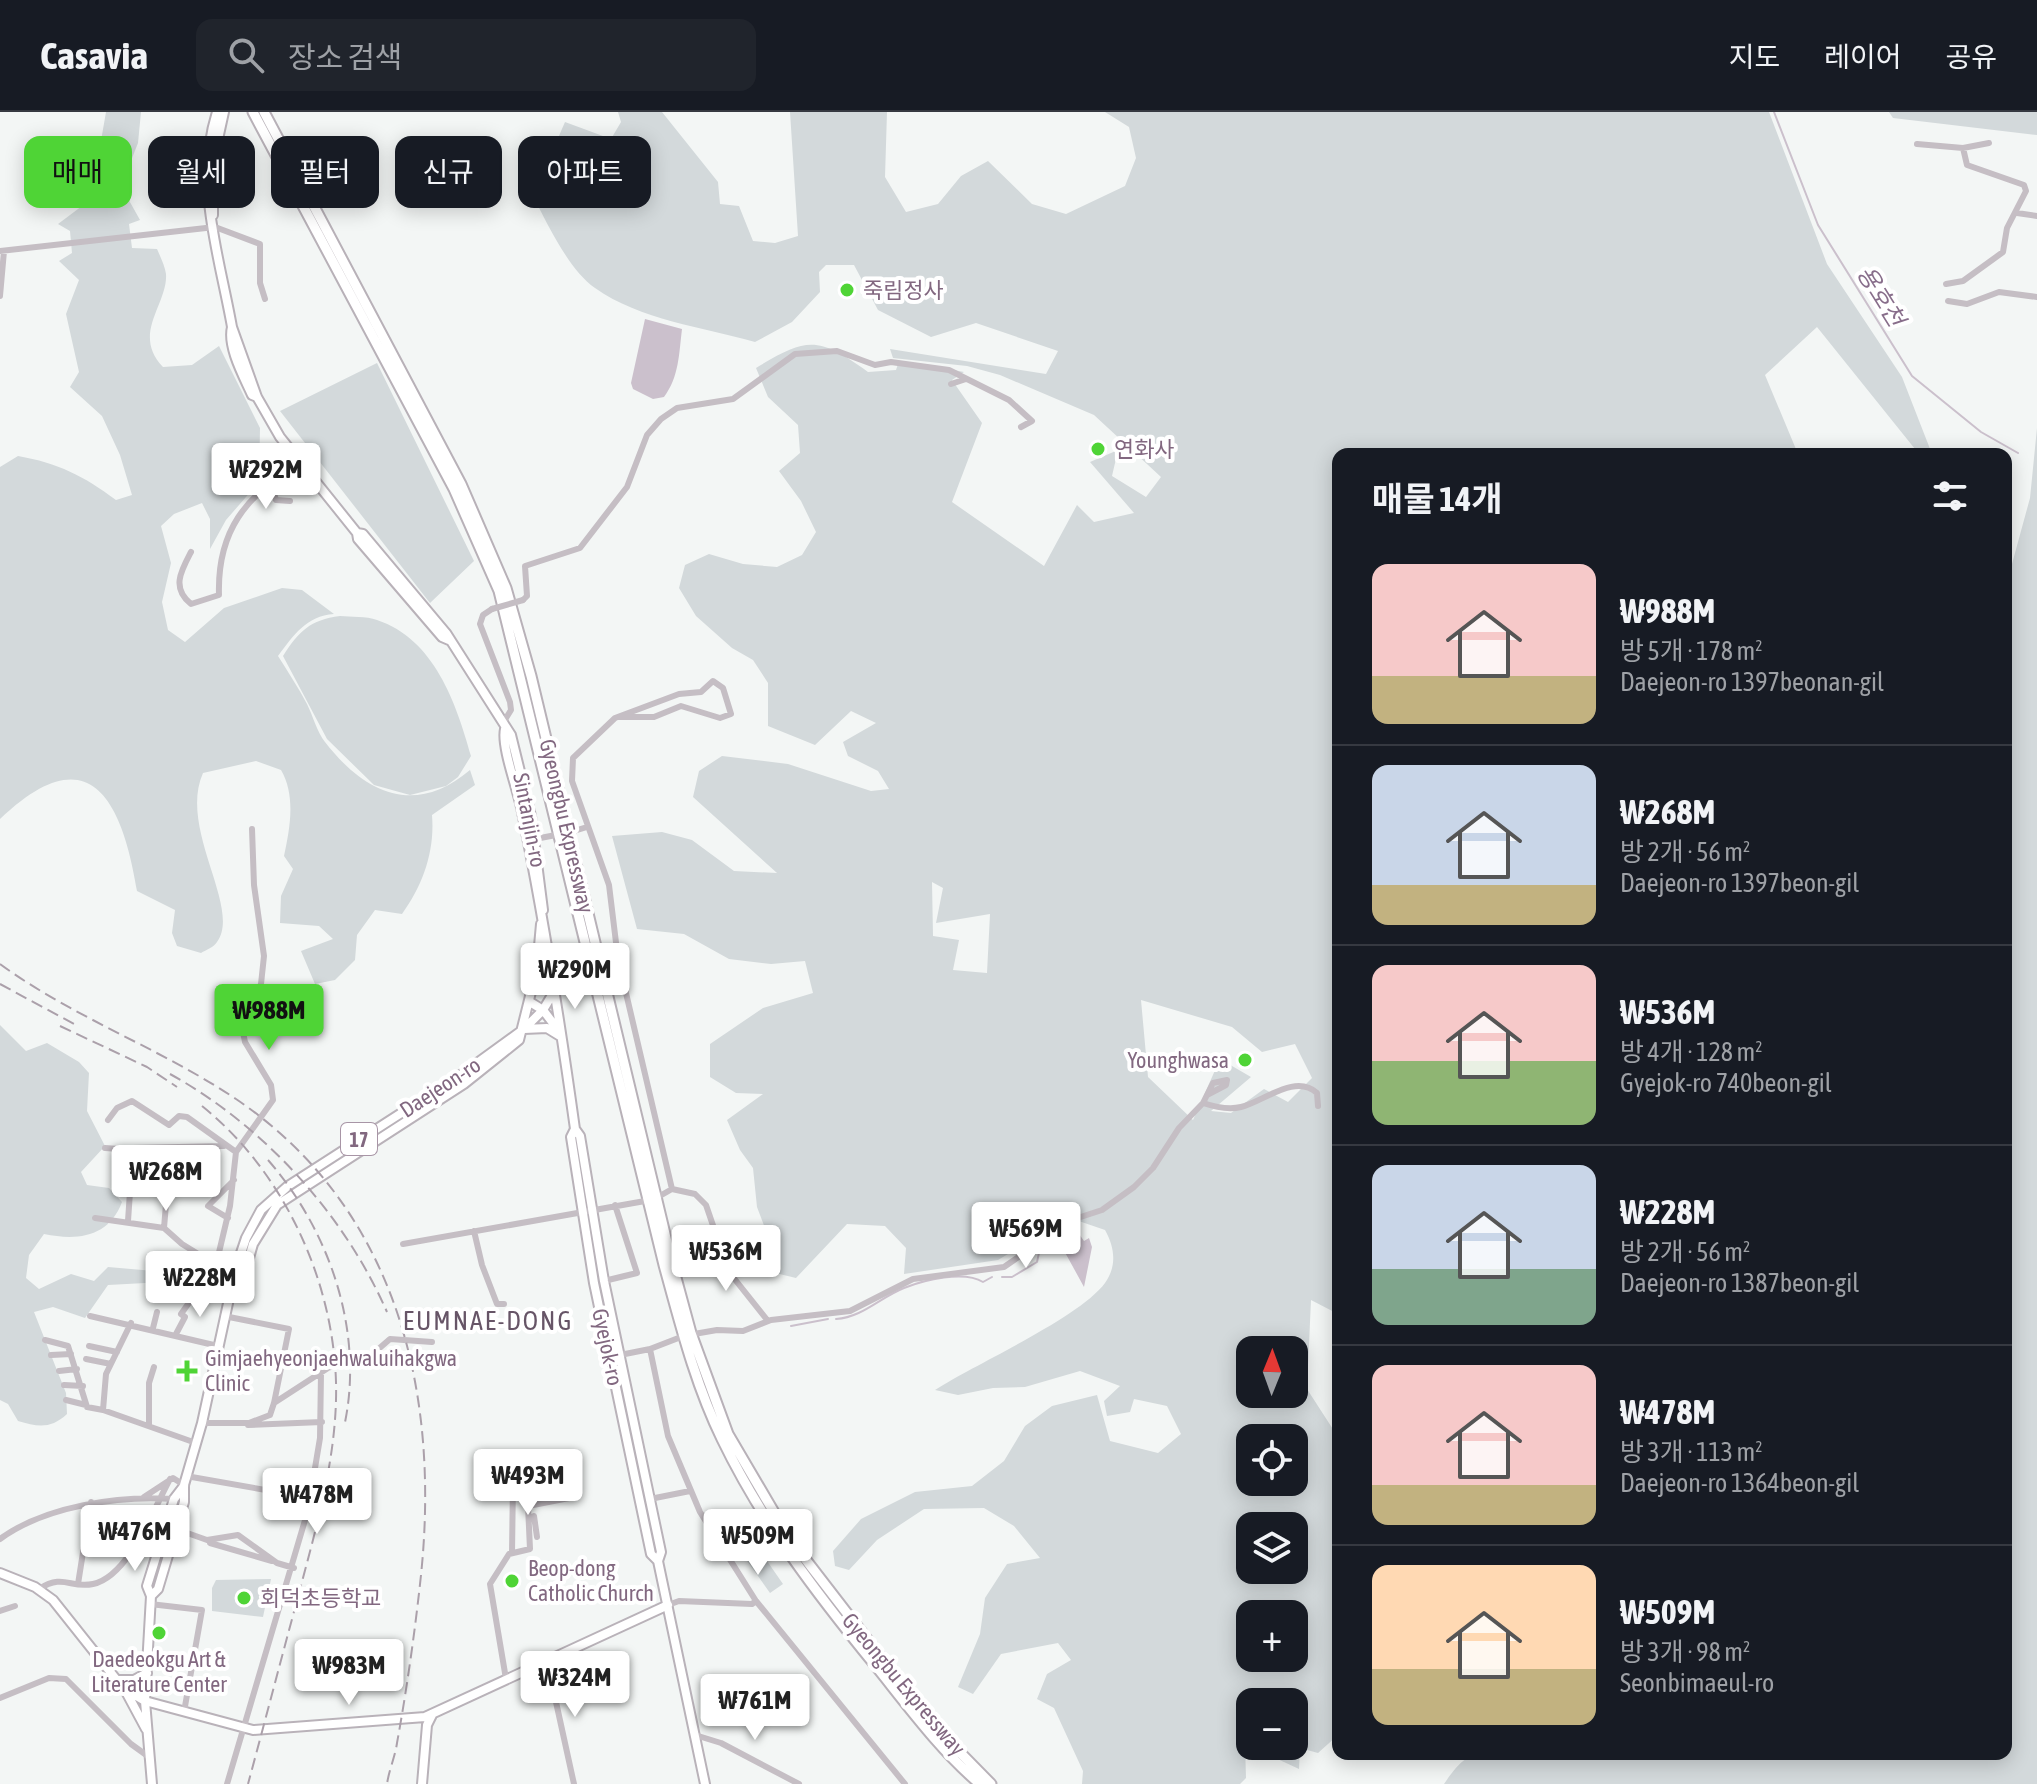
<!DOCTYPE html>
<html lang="ko">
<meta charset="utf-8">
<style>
:root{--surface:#171b24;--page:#20242c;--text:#f1f3f6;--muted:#9ea1a6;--line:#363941;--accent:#4fd436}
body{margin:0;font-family:"Asap Condensed","Noto Sans KR",sans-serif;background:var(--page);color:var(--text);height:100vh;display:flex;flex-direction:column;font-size:30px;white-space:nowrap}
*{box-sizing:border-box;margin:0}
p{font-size:26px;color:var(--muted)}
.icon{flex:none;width:44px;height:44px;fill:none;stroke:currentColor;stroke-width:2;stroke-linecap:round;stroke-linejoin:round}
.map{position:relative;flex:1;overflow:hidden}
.side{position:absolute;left:1332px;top:336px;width:680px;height:1312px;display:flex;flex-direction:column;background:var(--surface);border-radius:16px;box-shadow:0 4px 20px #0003}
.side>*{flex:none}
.hud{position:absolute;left:24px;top:24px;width:760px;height:72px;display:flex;gap:16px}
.needle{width:52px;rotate:1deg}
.controls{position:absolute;left:1236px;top:1224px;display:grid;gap:16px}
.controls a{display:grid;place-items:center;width:72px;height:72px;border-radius:16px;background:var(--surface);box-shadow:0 4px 20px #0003;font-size:40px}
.price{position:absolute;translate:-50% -68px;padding:0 18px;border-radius:8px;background:#fff;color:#222;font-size:26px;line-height:52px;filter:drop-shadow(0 2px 4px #0008)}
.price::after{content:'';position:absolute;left:50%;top:48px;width:24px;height:18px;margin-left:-12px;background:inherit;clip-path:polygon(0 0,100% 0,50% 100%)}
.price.selected{background:var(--accent);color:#111}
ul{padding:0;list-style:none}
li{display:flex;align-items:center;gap:24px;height:200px;padding:0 40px}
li+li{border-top:2px solid var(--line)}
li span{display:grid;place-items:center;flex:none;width:224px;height:160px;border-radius:16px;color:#555}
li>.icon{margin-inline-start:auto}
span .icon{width:96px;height:96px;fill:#fffc;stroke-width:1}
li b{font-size:34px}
h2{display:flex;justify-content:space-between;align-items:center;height:96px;padding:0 40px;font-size:34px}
.chip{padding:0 28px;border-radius:16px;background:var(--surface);box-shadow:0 4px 20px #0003;font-size:28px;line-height:72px}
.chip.selected{background:var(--accent);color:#111}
header{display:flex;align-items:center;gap:48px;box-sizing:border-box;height:112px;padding:0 40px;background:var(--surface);border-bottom:2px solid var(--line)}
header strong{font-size:38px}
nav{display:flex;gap:44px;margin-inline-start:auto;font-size:28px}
.search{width:560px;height:72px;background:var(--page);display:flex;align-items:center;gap:20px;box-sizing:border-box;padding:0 28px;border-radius:16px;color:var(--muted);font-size:30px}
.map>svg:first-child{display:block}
</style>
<header>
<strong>Casavia</strong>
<div class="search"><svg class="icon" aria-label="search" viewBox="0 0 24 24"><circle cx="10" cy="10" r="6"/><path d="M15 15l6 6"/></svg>장소 검색</div>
<nav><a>지도</a><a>레이어</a><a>공유</a></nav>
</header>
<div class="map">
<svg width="2037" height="1672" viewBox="0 0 2037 1672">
<rect width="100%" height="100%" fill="#f3f6f5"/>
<path fill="#d3d9db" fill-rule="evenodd" d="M106,0H141L138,31L121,74L140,108L129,112L132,136L157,137C160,144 165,154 166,162C168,192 131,222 163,255L192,253L219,234L260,316L259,370L226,408L210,437V407L202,391L174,402L161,414L171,451L162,490L168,518L185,530L224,496L282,476L302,478L334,502C306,504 294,523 278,544C288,560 298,575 307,592C313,604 317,620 325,630C366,683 416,704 470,658L475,673L432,703C435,739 423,773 402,802L375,798L357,823L355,848L335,868L315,872L301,839L333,827L319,814L280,811L281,784L293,757L284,744C290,716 296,684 281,658L256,649L203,661C178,717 242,796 217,830C214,835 206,838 201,841L177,834L172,821L175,798L137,779C122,687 89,622 0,707V355L18,344C58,351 84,364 116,388L132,383L120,343L102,304L70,275L79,260L66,202L79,168L59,149L72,141L70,119L58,112L82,94L94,69Z
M618,0H662L718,70L720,92L739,94L753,129L775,131L798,124L790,0H887L885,65L906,100L938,92L961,64L988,49L1032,92L1066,102L1125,74L1136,46L1129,15L1105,0H1769L1827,152L1902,265L1932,342H1919L1817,215L1765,263L1798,342H1338V1202L1311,1188L1307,1277L1338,1325V1623L1318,1641L1300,1636L1299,1657L1245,1632L1246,1666L1240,1672H1082L1083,1659L1054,1596L1037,1587L1047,1562L1071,1548L1058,1531L1001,1542L973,1582L958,1575L980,1522L985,1486L1007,1452L1040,1446L1014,1414L984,1396L924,1397L877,1428L849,1458L835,1454L833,1439L861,1407L915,1380L972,1374L1004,1349L1025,1314L1052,1294L1097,1283L1110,1329L1158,1341L1181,1322L1167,1294L1134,1287L1130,1300L1107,1304L1104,1289L1120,1274L1080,1259L1025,1275L993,1276L958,1283L935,1278C977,1251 1079,1206 1105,1171C1117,1154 1115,1136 1105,1118L1067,1105L1036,1115L1018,1136L998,1148L904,1162L906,1136L885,1114L847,1112L796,1166L759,1157L752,1139L768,1124L757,1095L753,1056L740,1038L727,1008L763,982L736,981L710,965V932L763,896L813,881L805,849L771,852L729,847L684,822L637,817L612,724L662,720L692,728L734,759L777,761L693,685L699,659L722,644L788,652L871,679L889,677L878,659L848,644L843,630L876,611L851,599L815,633L768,614V571L753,548L732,536L696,504L679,476L685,453L709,442L743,452L777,455L802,443L816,420L801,389L779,359L800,341L798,313L768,285L756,256C808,224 819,225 868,260L896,258L898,252L928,253L964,260L952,268L982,311L952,390L1044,454L1077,393L1094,410L1134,401L1090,350L1118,338L1112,364L1146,385L1161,365L1094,303L1000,263L967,254L893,246L890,237L1046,262L1058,239L976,211L931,225L878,198L854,153H826L819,160L820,180L792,210L755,230C703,215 640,208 595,176C569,158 548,113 533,84L565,10L611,27L621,10ZM932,770L943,776L936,811L990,802L987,861L953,858L959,828L933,824ZM1141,888L1232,915L1262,940L1295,932L1312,966L1288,990L1264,977L1231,1001L1211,999L1251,965L1220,947L1193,1008L1148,965ZM1250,1238H1294V1282H1250ZM1250,1326H1294V1370H1250ZM1250,1414H1294V1458H1250ZM1250,1502H1294V1546H1250ZM1250,1590H1294V1634H1250Z
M1889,0H2037V23L1893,6Z
M377,251L474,449L430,491L280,299Z
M2037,316V1672H1444C1468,1636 1477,1639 1517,1648L1523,1642H2006V474L2030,386Z
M340,504C351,505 366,504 377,508C434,527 456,590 471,644L458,665L446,674L410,683L374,673L327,627L283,544C299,519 310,508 340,504Z
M0,913L26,939L47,931L79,950L89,961L87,999L105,1034L81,1060L87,1073L109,1076L122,1090C109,1125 78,1129 44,1122L29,1143L26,1166L39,1177L71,1162L94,1169L108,1155L154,1159L164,1170L108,1173L85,1206L53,1195L34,1200L66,1281L67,1302C51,1317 38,1315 18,1309L8,1292L0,1288Z
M756,1433L783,1472L770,1481L743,1443Z
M271,1467L263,1505L212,1499V1476L216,1468Z"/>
<path fill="#cbc0cc" d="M645,207L682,217C679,242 679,265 664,285L653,287L633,277L631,271Z
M1053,1117L1077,1119L1084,1129L1089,1126L1092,1135L1084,1175L1056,1124L1049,1119Z"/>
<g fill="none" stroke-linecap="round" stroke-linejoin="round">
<path stroke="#cbc0cc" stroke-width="2" d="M1774,0L1818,113L1912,264L1981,320L2018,341
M1002,1165H1012L1037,1150L1042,1127L1050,1120
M836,1207C863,1205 879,1186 904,1176C924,1168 964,1158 983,1170L992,1165
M791,1214L828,1207"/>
<defs>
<path id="major" d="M217,0C194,72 219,142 232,215C227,235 244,265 252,283L257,285
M213,103V50L224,0
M232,215L257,285L280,325L357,421L358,427L442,525L449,528
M357,421L363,422L446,521L511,623L531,704L543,798
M505,617C501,634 517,676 521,695C543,802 560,909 575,1017L580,1024L604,1169L661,1440L658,1449L705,1672
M530,890L543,898L559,919
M524,917L547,916L560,924
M575,1017L571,1025L594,1171L651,1442L658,1449
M235,1169L245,1160L253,1132L277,1093L464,972L519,928L537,856L541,812
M0,1461L35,1475L53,1488L123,1576L145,1589L253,1618L425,1605L668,1493
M151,1484L158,1477L184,1390V1373L202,1311L235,1159L246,1126L261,1098L288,1074L462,962L524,917L543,898L555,878
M117,1568H134L147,1561
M124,1576L146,1617
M152,1672L145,1589L151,1484L147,1474L174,1387L184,1374
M422,1672L427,1613L432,1603"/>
<path id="highway" d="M253,0L454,377L499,479L664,1153C680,1211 695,1272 722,1327C762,1410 817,1482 875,1553C908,1594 940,1638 980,1672
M264,0L461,372L506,476L531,564L672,1151L691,1221L728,1322L789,1426L934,1614L991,1672"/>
</defs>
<use href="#major" stroke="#b9b2b9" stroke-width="12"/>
<use href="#highway" stroke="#b8b1b8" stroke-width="13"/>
<path stroke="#c5bec4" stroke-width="6" d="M1917,32L1963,36L1989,31
M2017,101L2037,104
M0,139L215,115L260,132V171L265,187
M1946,172L1963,169L2003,140L2007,116L2026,79L2024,73L1967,53L1963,36
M0,184L4,139
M1948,189L1967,192L1999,180L2037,185
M951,272L966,267
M271,372L276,388L290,389
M191,440C181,459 171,476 191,492L219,483C217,418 246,385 298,350
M523,488L527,484L525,454L580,436L627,375L647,323L661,307L677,296L733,287L795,242L837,239L875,253L891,250L949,258L1009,288L1032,309L1021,315
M492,497L483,503L480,512L510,590L511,598L503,611
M620,605H654L681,594L720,606L731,602L723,576L713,569L701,580L679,582L615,606L573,646L572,669L609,773L618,847L672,1077L658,1085
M574,719L587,715
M535,727L556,723
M1203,991L1207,983L1226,973L1227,968L1213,971L1207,983
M108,1008L117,996L132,989L169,1013L179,1004L187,1005L236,1040
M105,1036L133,1038
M672,1077L695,1082L706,1093L729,1160L768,1209
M95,1106L164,1116L182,1132L216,1153L223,1163L235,1169
M228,1106L208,1094L234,1068
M128,1109L133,1036L224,1034
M164,1116L166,1092
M474,1119L482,1153L497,1192H504
M403,1132L645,1089
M216,1153L230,1094L236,1040L273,988L271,973L245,930L242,915L261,872L264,844L254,773L252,717
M604,1169L637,1161L615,1093
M90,1204L218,1234
M131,1211L106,1262L103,1298L196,1331
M153,1216L157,1200
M176,1222L185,1205L181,1202L198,1178
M694,1222L717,1218L743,1219L771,1208L850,1199L913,1167L1004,1155L1033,1135L1044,1117L1102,1098L1134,1075L1153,1056L1179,1016L1203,991C1215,995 1228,998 1241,995C1263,990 1295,961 1317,981L1318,994
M45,1228L68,1234L87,1295L103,1298
M89,1234L117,1240
M650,1237L668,1324L700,1400L756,1489L905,1672
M51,1243L71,1242
M620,1243L650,1237L681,1225
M86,1247L111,1252
M59,1259L77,1257
M64,1273L83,1274
M66,1288L86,1293
M274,1291L328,1256L375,1240L390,1227L432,1230
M202,1311H249L270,1303L274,1291L289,1217L224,1204
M248,1313L322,1310
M149,1314V1271L154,1255
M186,1364L311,1386
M144,1385L173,1366L184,1373
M650,1387L690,1379
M534,1404L537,1425
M176,1417L207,1428L238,1423L277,1451L294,1456
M0,1427C45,1394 120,1383 174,1387
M210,1431L272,1449
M512,1441L513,1369
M78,1472L91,1390
M39,1477C64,1461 70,1477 93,1472C129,1464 153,1398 170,1367
M150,1492L202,1498L184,1600
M668,1493L679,1489L752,1492L756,1489
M0,1499L15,1494
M547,1549L574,1672
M506,1567L490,1472L509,1442L530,1437L528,1394L569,1386
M0,1586L49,1566L66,1567L131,1632L149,1645
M695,1623L721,1631L799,1672
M227,1672L308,1398L320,1326L321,1261"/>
<use href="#major" stroke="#fff" stroke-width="8"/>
<use href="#highway" stroke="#fff" stroke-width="9"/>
<path stroke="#aba0aa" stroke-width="2" stroke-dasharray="12 6" stroke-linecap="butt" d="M0,852C74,906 160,936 236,987C397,1096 440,1280 421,1463C415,1519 407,1576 397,1631C395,1645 389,1658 387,1672
M0,872L74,912
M60,914L147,955L177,975
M170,962C264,1014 344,1102 387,1200
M202,994C283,1059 333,1167 336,1270C338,1346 314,1423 295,1496C279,1555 264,1613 248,1672
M268,1048C330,1119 365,1221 344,1315"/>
<path stroke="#c5bec4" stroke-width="6" d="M492,497L523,488"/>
</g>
<g fill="#4fd436" stroke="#fff" stroke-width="3">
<circle cx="847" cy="178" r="8"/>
<circle cx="1098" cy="337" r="8"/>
<circle cx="1245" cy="948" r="8"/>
<path d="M183 1247h8v8h8v8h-8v8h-8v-8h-8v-8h8z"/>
<circle cx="512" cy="1469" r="8"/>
<circle cx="244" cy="1486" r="8"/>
<circle cx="159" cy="1521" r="8"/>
</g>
<g text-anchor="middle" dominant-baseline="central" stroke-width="8" stroke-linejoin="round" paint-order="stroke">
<rect fill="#fff" stroke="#a895a6" stroke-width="2" x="341" y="1011" width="36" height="32" rx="6"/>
<g font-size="20" font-weight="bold" fill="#826880">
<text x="359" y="1027">17</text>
</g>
<g font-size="22" fill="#826880" stroke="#fff" text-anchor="start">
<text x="863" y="178">죽림정사</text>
<text x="1114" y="337">연화사</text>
<text x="1229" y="948" text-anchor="end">Younghwasa</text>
<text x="205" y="1246">Gimjaehyeonjaehwaluihakgwa<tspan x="205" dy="25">Clinic</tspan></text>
<text x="528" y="1456">Beop-dong<tspan x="528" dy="25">Catholic Church</tspan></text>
<text x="260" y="1486">회덕초등학교</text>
<text x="159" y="1547" text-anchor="middle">Daedeokgu Art &amp;<tspan x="159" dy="25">Literature Center</tspan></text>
</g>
<g font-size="22" fill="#826880" stroke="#fff">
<text transform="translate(530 708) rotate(79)">Sintanjin-ro</text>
<text transform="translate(567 714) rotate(77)">Gyeongbu Expressway</text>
<text transform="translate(440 975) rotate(-33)">Daejeon-ro</text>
<text transform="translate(608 1235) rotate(78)">Gyejok-ro</text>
<text transform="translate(904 1572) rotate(50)">Gyeongbu Expressway</text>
</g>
<g font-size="24" font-style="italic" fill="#886e8b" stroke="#fff">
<text transform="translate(1881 184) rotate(58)">용호천</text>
</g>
<g font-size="26" letter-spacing="2" fill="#675567" stroke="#fff">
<text x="488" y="1209">EUMNAE-DONG</text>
</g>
</g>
</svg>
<div class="controls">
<a><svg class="needle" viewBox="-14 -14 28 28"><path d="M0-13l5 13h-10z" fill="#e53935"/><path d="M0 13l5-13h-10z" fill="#9ea1a6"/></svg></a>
<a><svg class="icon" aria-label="locate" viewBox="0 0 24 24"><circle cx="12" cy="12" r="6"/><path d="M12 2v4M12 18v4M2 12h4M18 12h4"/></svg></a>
<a><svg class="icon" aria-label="layers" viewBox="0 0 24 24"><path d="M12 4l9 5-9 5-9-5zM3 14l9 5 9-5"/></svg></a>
<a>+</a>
<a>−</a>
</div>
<b class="price" style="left:266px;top:399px">₩292M</b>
<b class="price" style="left:575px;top:899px">₩290M</b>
<b class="price selected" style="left:269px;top:940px">₩988M</b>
<b class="price" style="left:166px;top:1101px">₩268M</b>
<b class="price" style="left:1026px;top:1158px">₩569M</b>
<b class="price" style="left:726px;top:1181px">₩536M</b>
<b class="price" style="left:200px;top:1207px">₩228M</b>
<b class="price" style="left:528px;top:1405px">₩493M</b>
<b class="price" style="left:317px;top:1424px">₩478M</b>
<b class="price" style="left:135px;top:1461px">₩476M</b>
<b class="price" style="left:758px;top:1465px">₩509M</b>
<b class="price" style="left:349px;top:1595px">₩983M</b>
<b class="price" style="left:575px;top:1607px">₩324M</b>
<b class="price" style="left:755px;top:1630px">₩761M</b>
<div class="hud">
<a class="chip selected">매매</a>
<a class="chip">월세</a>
<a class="chip">필터</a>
<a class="chip">신규</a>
<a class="chip">아파트</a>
</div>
<section class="side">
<h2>매물 14개<svg class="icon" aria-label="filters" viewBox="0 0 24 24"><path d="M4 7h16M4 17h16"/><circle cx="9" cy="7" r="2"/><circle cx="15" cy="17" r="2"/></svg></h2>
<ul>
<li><span style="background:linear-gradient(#f6c9c9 70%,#c2b280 0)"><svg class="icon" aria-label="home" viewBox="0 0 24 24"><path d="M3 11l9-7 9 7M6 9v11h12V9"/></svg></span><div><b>₩988M</b><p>방 5개 · 178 m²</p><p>Daejeon-ro 1397beonan-gil</p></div></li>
<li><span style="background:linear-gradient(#c9d6e8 75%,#c2b280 0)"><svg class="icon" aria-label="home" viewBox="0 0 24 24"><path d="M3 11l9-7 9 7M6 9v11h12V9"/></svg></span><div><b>₩268M</b><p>방 2개 · 56 m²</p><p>Daejeon-ro 1397beon-gil</p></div></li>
<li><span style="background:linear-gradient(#f6c9c9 60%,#8fb573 0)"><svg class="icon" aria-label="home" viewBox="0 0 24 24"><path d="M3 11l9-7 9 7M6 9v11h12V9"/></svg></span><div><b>₩536M</b><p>방 4개 · 128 m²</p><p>Gyejok-ro 740beon-gil</p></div></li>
<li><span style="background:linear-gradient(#c9d6e8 65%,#7fa58c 0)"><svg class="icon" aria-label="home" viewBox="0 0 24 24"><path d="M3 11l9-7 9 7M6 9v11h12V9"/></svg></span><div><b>₩228M</b><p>방 2개 · 56 m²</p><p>Daejeon-ro 1387beon-gil</p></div></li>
<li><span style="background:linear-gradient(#f6c9c9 75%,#c2b280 0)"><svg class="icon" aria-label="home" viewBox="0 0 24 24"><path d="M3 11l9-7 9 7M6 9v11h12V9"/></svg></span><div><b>₩478M</b><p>방 3개 · 113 m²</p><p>Daejeon-ro 1364beon-gil</p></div></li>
<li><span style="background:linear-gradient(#ffd9b3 65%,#c2b280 0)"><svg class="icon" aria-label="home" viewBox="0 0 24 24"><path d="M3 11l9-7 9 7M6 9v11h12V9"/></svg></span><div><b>₩509M</b><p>방 3개 · 98 m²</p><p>Seonbimaeul-ro</p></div></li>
</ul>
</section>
</div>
